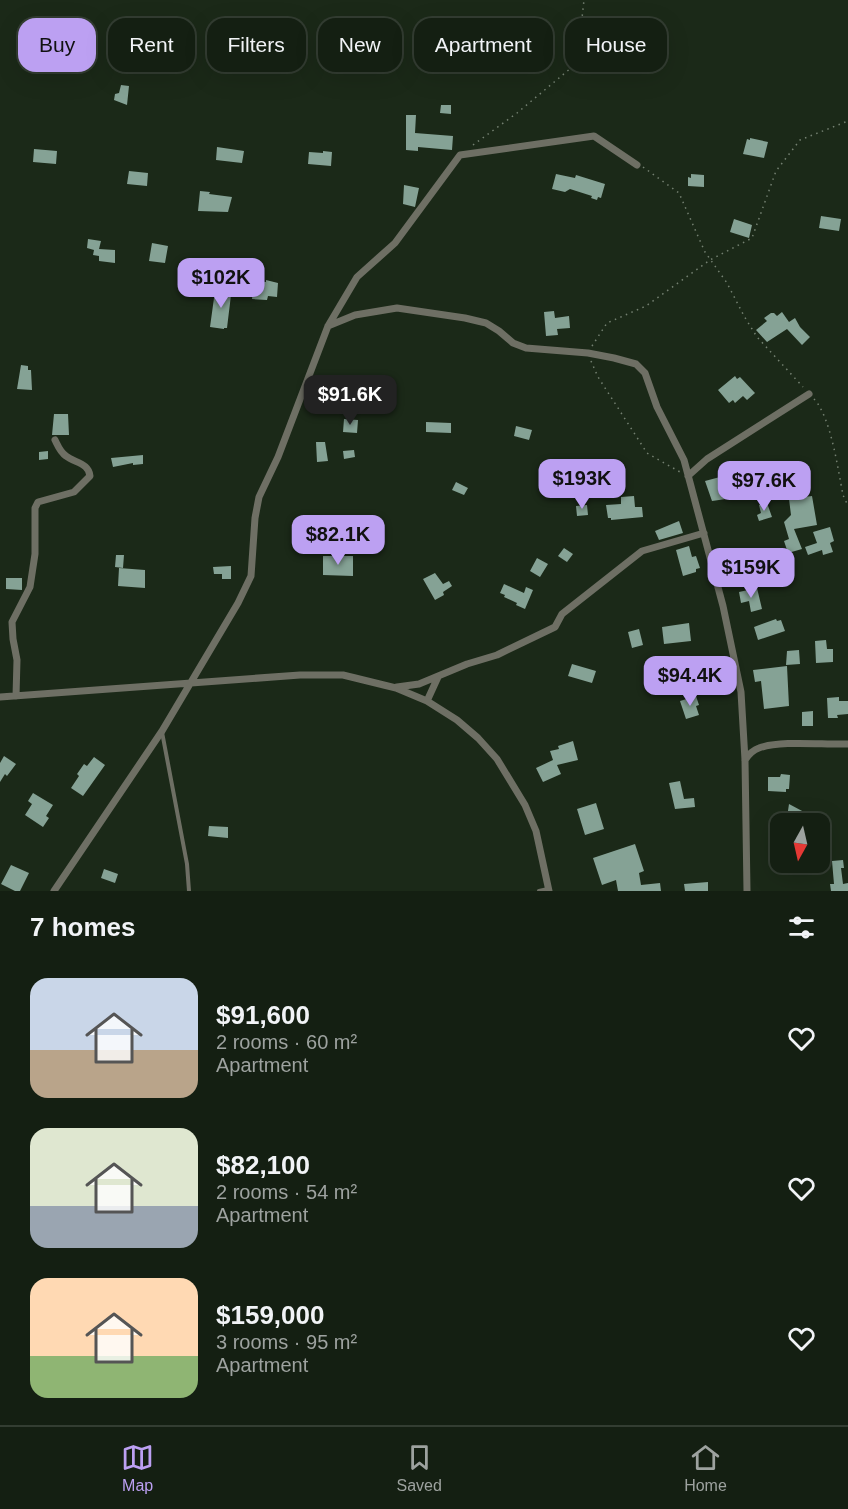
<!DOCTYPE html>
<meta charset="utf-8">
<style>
:root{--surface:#141f12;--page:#1d271b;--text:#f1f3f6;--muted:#9da29f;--line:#333d32;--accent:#bca0f2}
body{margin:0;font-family:Arial,sans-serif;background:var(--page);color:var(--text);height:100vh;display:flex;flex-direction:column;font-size:22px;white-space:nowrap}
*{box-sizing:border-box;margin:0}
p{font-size:20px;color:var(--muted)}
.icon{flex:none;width:33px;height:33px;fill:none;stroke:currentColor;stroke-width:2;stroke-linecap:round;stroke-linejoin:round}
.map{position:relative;height:891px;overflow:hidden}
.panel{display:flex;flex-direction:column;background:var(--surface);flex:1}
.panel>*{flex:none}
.guide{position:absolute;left:18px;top:18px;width:813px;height:54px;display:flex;gap:12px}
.needle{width:39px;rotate:188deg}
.tools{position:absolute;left:770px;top:813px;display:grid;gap:12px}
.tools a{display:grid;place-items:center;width:60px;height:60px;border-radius:12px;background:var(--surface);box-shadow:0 6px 24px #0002,0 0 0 2px var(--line);font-size:30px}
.price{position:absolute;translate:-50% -51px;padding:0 14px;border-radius:12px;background:var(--accent);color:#111;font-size:20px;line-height:39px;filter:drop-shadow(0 2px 3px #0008)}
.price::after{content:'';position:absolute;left:50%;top:36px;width:18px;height:14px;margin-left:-9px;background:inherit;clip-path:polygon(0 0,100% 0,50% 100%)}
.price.on{background:#222;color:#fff}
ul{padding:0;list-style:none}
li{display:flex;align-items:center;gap:18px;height:150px;padding:0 30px}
li span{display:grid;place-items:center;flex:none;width:168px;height:120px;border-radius:18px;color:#555}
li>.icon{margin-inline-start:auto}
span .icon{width:72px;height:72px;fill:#fffc;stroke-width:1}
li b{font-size:26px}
h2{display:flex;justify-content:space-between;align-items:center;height:72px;padding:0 30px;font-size:26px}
.tag{padding:0 21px;border-radius:18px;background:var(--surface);box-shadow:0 6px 24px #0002,0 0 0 2px var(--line);font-size:21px;line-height:54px}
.tag.on{background:var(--accent);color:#111}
.tab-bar{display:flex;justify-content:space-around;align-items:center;height:84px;border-top:2px solid var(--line);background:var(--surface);font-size:16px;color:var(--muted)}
.tab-bar a{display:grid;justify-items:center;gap:3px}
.tab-bar .on{color:var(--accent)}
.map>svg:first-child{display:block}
</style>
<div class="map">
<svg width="848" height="891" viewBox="0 0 848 891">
<rect width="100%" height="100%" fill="#1b2918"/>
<path fill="#85a295" d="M121,85L129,86L127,105L114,100L115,94L119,93Z
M441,105H451V114L440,113Z
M406,115H416L415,133L453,136L452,150L418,147V151L406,150Z
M750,138L768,142L764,158L743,154L747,139L750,140Z
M217,147L244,151L242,163L216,160Z
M34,149L57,151L56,164L33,162Z
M323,151L332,152L331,166L308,164L309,152L323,153Z
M129,171L148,173L147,186L127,184Z
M556,174L575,178L576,175L605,184L601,198L598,197L597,200L591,198L592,196L570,189L565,192L552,189Z
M691,174L704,175V187L688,186V177L691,178Z
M404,185L419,188L415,207L403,204Z
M200,191L210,192L209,194L232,197L228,212L198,211Z
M821,216L841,219L839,231L819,228Z
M734,219L752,225L749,238L730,232Z
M88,239L101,241L99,249L115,250V263L99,261V256L93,255L94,250L87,248Z
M152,243L168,246L165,263L149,261Z
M266,280L278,283L277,297L268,296L267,300L252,299L254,281L266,282Z
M218,287L230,289L229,295H231L227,328H224V329L210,327L214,298H216Z
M554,311L555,318L569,316L570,328L557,329L558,335L546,336L544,312Z
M782,312L789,322L795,318L800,327L810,337L802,345L787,329L767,342L756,330L767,321L764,318L771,313H774L777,316Z
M21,365L28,366V370H31L32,390L17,389Z
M735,376L737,379L740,377L755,393L747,400L743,396L735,403L733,400L729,403L718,390Z
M54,414H68L69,435H52Z
M344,419L358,420L357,433L343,432Z
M426,422L451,423V433L426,432Z
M516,426L532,430L529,440L514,436Z
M316,442H325L328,461L317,462Z
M354,450L355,457L344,459L343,451Z
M48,451V459L39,460V452Z
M143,455V464L133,465V463L113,467L111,458Z
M803,463L804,471L808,470L809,481L780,483L778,465Z
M601,469L606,479L595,485L589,475Z
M720,477L721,480H723L725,486L722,487L726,499L712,501L705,481Z
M456,482L468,488L464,495L452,490Z
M634,496L635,507H642L643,517L611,520V518H608L606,505L621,504V497Z
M812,496L817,525L794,529L802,549L788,553L784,541L789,539L784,522L791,515L789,499Z
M767,503L772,517L759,521L757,515L761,513L759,505Z
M587,505L588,515L577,516L576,506Z
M679,521L683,533L659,540L655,531Z
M830,527L834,541L830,543L833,552L823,555L822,550L808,555L805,547L817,543L813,532Z
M689,546L692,557L696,556L700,568L696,569V572L683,576L676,550Z
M564,548L573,554L567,562L558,556Z
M116,555H124L123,568L115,567Z
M323,556H353V576L323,575Z
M537,558L548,564L540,577L530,571Z
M231,566V579H222V574H214L213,567Z
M119,568L145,570V588L118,586Z
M435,573L443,584L449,581L452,586L443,592L444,595L435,600L423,579Z
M6,578H22V590L6,589Z
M504,584L524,593L526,587L533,590L525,609L516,605L517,603L504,597L505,595L500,593Z
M757,588L762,609L751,612L749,601L741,603L739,592Z
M776,619L777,621L781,620L785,631L758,640L754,627Z
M689,623L691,641L664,644L662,627Z
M639,629L643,645L632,648L628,632Z
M826,640L827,649H833V662L816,663L815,641Z
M799,650L800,664L786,665L787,651Z
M673,656L676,665L686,663L688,675L678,678L679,681L662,685L661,681L652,683L649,661Z
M572,664L596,671L592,683L568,676Z
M787,666L789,706L764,709L761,681L755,682L753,670Z
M696,696L699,705L696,706L699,715L686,719L680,701Z
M839,697V701H848V714L837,715L838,718H828L827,698Z
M813,711V726H802V712Z
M573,741L578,760L557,765L561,774L543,782L536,768L553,760L550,751L559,749L558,746Z
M4,756L16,764L7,776L5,774L0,782V763Z
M94,757L105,765L83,796L71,788L79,776L77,774L84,764L87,766Z
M781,774L790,775L789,789H786V792L768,791V777H780Z
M680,781L684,799L694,798L695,807L675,809L669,783Z
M33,793L53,805L46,816L49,818L43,827L25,815L32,804L28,801Z
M596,803L604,829L585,835L577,809Z
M789,804L804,812L802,824H786Z
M209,826L228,827V838L208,836Z
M635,844L644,871L639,873L641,885L660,883L661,891H618L616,880L602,885L593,858Z
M843,860L844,868H841L843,884L848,883V891H831L830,884H834L832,861Z
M811,862H819V873H811Z
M11,865L29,873L20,891H15L1,884Z
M104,869L118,874L115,883L101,878Z
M708,882V891H685L684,884Z"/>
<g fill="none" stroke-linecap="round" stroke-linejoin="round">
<path stroke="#748071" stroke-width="1.5" stroke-dasharray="1.5 4.5" stroke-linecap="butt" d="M473,145L517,113L577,63L584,0
M643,167L679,193L705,252L727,283L744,316L757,337L803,387
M592,346L607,323L646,306L710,260L752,238L776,171L800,140L848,121
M591,361L598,377L647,453L680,472
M814,399C831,417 838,470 843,495L848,506"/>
<path stroke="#6e6f64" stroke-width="4" d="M162,732L187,864L189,891
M539,891L548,889"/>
<path stroke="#6e6f64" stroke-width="7" d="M328,326L355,315L397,308L465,318L486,323L499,331L513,343L526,348L588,353L614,358L636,364L645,373L657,407L684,460L723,606L741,692L745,760L747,891
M688,476L707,459L809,394
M397,687L419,684L467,664L497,655L555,627L562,614L642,551L704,533
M16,696L17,660L13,639L12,622L30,587L35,554V508L38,502L74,492L90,476C89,463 75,463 66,456C60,452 58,446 55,440
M0,697L300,675H343L396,688L427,701L457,720L478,738L497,759L525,805L536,831L549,891
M427,701L438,677
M745,760C749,754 753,750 759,748C781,740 824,745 848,744
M54,891L162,731L238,603L251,576L255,518L259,497L278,457L328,326L357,277L395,243L460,155L594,136L637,165"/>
</g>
</svg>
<div class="tools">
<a><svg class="needle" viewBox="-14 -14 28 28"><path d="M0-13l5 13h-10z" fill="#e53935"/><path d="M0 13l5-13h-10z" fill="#9da29f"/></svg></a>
</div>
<b class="price" style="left:221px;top:309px">$102K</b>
<b class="price on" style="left:350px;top:426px">$91.6K</b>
<b class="price" style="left:582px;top:510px">$193K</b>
<b class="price" style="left:764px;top:512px">$97.6K</b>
<b class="price" style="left:338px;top:566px">$82.1K</b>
<b class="price" style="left:751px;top:599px">$159K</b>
<b class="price" style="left:690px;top:707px">$94.4K</b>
<div class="guide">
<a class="tag on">Buy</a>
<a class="tag">Rent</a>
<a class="tag">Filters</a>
<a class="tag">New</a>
<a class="tag">Apartment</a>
<a class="tag">House</a>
</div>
</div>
<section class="panel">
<h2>7 homes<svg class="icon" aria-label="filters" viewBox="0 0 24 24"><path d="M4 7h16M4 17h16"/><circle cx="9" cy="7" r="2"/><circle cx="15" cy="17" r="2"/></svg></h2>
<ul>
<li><span style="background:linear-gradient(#c9d6e8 60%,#b9a48a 0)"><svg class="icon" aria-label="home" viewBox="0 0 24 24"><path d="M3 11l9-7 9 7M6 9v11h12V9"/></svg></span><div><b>$91,600</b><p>2 rooms · 60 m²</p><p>Apartment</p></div><svg class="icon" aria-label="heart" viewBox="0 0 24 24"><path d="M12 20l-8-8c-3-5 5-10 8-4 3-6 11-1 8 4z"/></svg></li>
<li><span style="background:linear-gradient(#dfe7d0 65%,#9aa5b1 0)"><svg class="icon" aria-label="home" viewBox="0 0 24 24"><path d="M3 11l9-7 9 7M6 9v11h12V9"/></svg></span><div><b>$82,100</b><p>2 rooms · 54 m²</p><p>Apartment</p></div><svg class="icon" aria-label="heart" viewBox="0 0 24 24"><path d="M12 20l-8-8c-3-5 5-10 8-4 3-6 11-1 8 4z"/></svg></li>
<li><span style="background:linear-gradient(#ffd9b3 65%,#8fb573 0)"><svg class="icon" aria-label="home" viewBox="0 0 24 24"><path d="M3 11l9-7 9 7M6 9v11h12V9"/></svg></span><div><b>$159,000</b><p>3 rooms · 95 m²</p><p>Apartment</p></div><svg class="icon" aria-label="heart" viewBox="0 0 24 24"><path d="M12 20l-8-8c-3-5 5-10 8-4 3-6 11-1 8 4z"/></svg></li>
</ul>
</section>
<nav class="tab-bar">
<a class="on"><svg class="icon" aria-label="map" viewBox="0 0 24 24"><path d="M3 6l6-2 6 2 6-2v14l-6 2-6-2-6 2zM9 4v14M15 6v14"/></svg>Map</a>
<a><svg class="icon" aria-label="saved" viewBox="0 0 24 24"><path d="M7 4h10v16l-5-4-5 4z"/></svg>Saved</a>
<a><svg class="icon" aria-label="home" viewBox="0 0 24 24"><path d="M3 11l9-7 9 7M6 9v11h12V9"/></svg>Home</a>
</nav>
